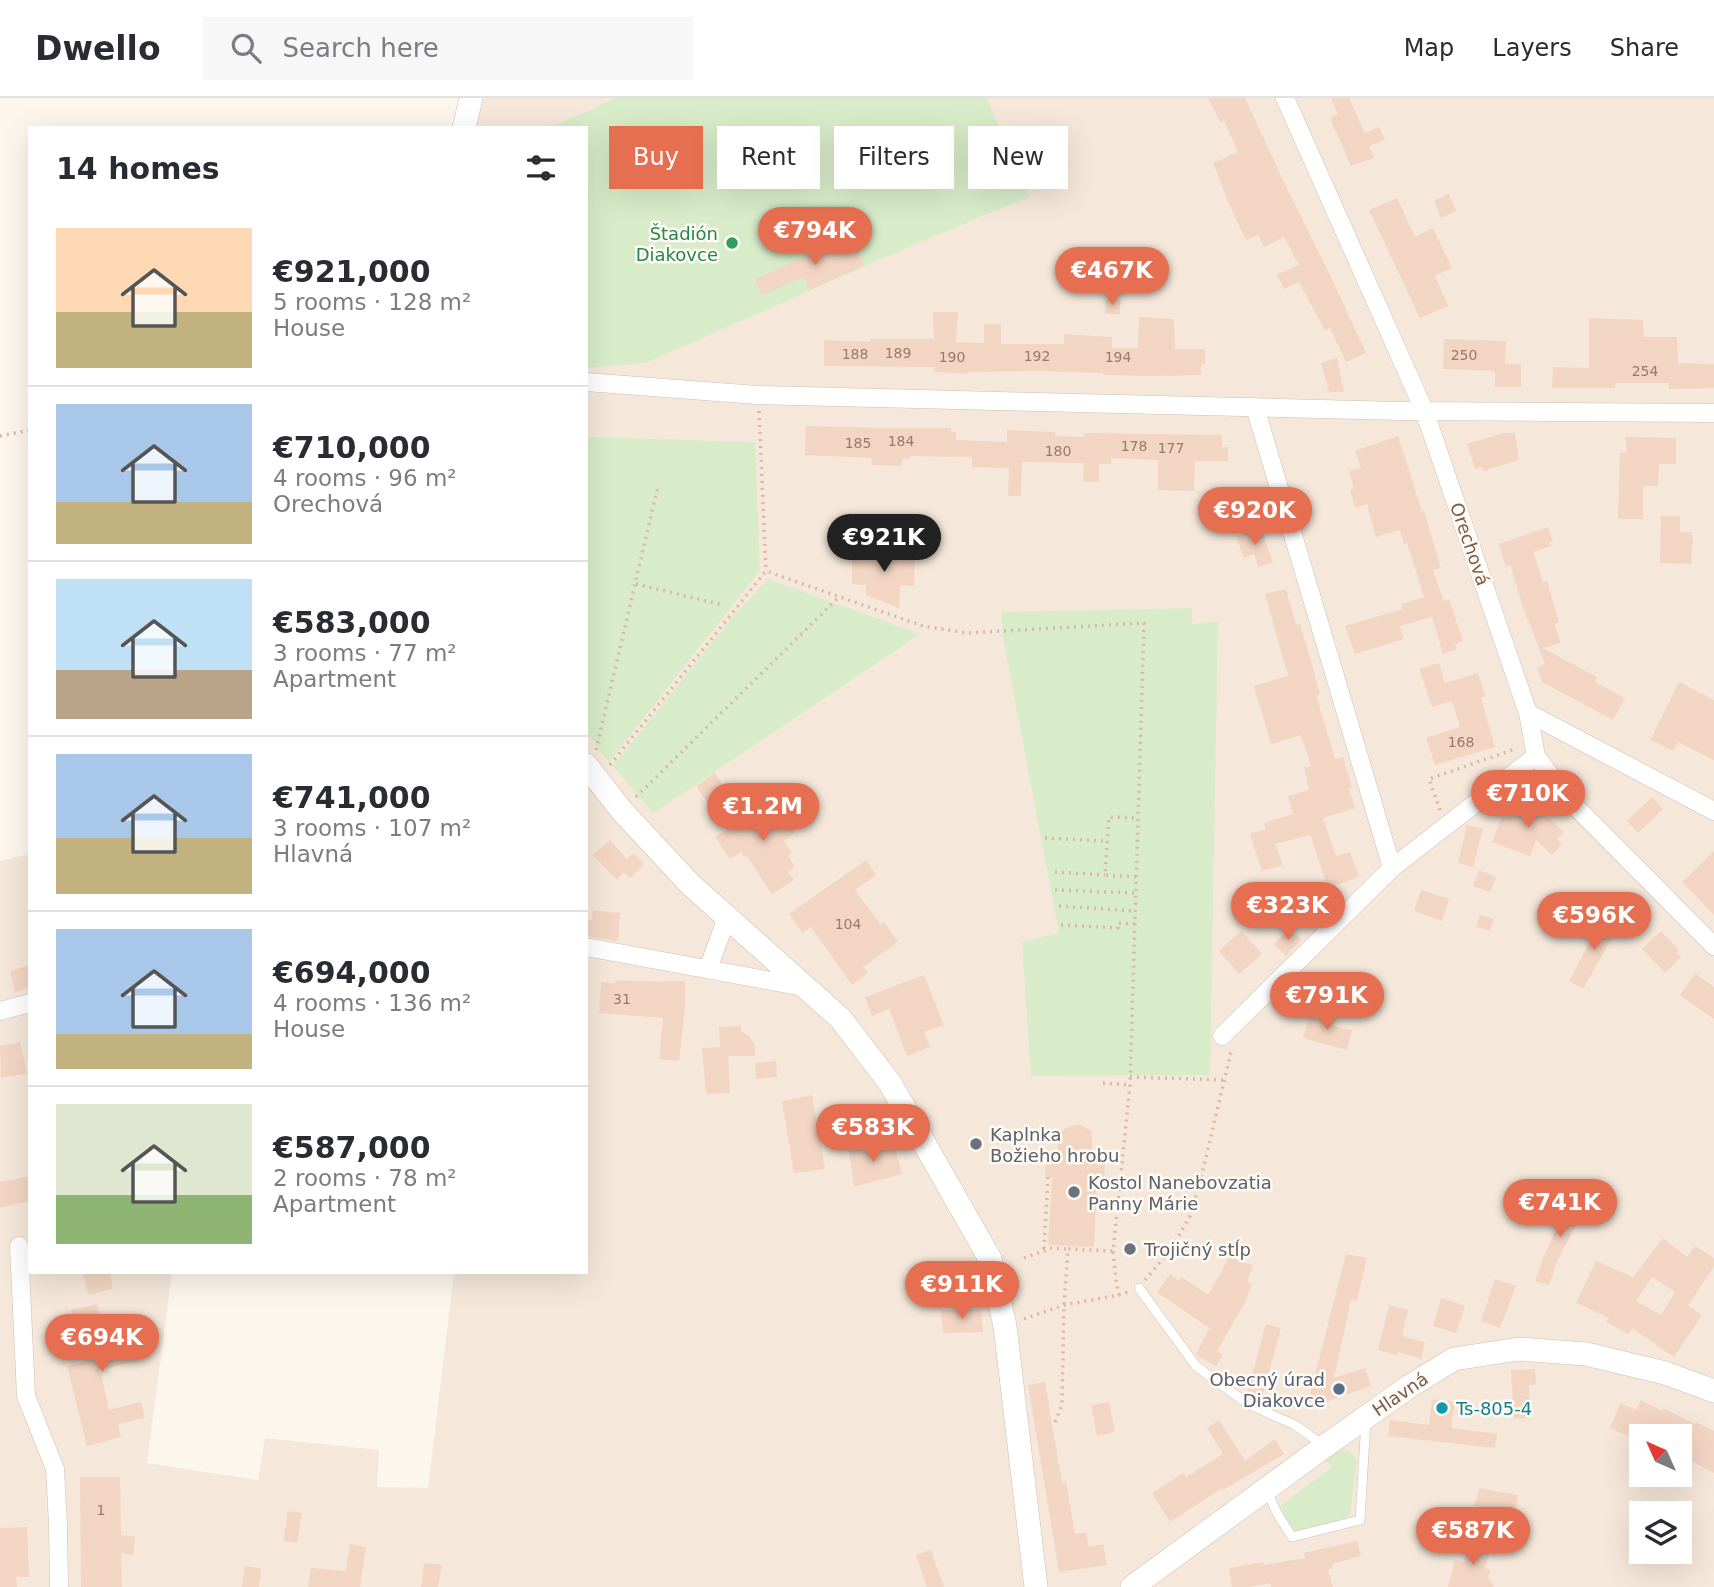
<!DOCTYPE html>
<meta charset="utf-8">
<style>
:root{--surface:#fff;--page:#f7f7f7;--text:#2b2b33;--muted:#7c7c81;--line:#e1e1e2;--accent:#e76f51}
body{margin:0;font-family:"DejaVu Sans",sans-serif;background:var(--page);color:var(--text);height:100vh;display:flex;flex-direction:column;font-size:26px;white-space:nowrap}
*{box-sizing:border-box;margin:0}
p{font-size:23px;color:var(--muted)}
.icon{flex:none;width:38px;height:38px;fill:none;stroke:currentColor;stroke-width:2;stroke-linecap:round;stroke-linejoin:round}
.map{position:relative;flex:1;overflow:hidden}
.sheet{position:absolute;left:28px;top:28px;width:560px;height:1148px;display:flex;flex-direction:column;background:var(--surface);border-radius:0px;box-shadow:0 7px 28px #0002}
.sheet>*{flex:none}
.top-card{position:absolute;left:609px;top:28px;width:665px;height:63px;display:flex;gap:14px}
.needle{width:46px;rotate:315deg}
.fabs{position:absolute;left:1629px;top:1326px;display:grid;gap:14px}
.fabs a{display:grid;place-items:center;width:63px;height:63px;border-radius:0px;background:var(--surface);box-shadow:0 7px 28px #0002;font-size:35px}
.price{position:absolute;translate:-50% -60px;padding:0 16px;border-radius:24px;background:var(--accent);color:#fff;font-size:23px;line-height:46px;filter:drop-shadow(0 2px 4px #0008)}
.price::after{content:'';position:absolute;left:50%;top:42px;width:21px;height:16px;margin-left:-10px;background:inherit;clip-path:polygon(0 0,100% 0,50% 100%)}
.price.selected{background:#222;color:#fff}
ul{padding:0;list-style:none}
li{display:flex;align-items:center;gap:21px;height:175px;padding:0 28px}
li+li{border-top:2px solid var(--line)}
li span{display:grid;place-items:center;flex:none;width:196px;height:140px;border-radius:0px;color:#555}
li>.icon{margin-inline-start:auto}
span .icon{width:84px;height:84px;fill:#fffc;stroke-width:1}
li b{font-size:30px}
h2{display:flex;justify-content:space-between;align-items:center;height:84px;padding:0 28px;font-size:30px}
.pill{padding:0 24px;border-radius:0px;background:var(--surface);box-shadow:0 7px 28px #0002;font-size:24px;line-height:63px}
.pill.selected{background:var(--accent);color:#fff}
header{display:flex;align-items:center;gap:42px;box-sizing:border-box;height:98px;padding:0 35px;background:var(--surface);border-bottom:2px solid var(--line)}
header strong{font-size:33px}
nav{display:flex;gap:38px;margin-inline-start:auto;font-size:24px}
.search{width:490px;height:63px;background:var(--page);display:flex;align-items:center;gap:18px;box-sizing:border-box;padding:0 24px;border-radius:0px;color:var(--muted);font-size:26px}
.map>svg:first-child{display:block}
</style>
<header>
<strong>Dwello</strong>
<div class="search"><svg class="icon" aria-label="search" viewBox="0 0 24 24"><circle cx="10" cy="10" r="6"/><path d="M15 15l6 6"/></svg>Search here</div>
<nav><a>Map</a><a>Layers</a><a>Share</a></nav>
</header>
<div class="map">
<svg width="1714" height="1489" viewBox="0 0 1714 1489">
<rect width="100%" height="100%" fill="#fdf6ec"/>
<path fill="#f5e8da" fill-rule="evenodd" d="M484,0H1714V1489H0V763L30,756V1174H172L147,1365L258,1382L265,1340L379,1352L377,1389L428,1390L454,1174H586V30H476ZM1642,1339H1680V1377H1642ZM1642,1416H1680V1454H1642Z"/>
<path fill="#d8ecc9" d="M616,0H987L1029,99L906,150L646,265L586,270V30H549Z
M586,339L755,344L760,472L609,664L586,634Z
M768,481L920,536L653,715L613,668L734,517Z
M1192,510V526L1218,523L1210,977L1031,978L1022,844L1059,835L1002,534V514Z
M1339,1350L1349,1353L1357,1362L1350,1415L1343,1422L1296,1433L1288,1427L1280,1408L1332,1369L1323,1360Z"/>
<path fill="#f3d5c3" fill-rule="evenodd" d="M1208,0H1245L1282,80L1331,179L1366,255L1346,264L1330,230L1325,233L1299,184L1284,191L1277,177L1299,167L1284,139L1264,149L1258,137L1246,142L1229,106L1213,65L1238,54L1224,23L1220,24Z
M1331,0H1349L1365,35L1379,29L1385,42L1369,48L1374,60L1351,68L1330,20L1338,16Z
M1449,96L1456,113L1441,120L1434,102Z
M1397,100L1415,139L1433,130L1452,170L1435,178L1448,208L1420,220L1369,112Z
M851,138L864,168L809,192L804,179L762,197L755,181Z
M1105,202H1120V216H1105Z
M933,214H958L956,244L984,245V226H1001V246H1064V236L1112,239V250H1138L1139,219L1174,221L1175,251H1205V266H1201V277L1158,278L1103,277V275L1040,273L968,274V276L934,274V269L824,268V242L871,244V241H934Z
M1589,220L1643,222L1644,239H1677L1678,265L1714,266V290L1669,291V285H1615V290H1552L1553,269L1589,270Z
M1444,241L1506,243L1505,266H1521V289H1495V273L1443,271Z
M1337,260L1344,294H1329L1321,265Z
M806,328L886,330H951V334H956V342L1007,344V332L1055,334V338L1084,339V335L1222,337V349H1228V363H1195L1194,393L1158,392V362L1111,360V366H1099V384H1083L1084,365L1022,364L1021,398H1008L1009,370L972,369V359L910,358V361H902V368L871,367L872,360L805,357Z
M1504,335H1515L1519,362L1483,373L1482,369L1475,371L1467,346Z
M1398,338L1422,413H1424L1441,470L1433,472L1444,503L1449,501L1463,543L1455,546L1457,551L1443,556L1432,519L1400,528L1404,541L1355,556L1345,528L1403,511L1401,506L1424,499L1407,445L1404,446L1400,432L1376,439L1367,406L1355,410L1350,392L1354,391L1349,373L1361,370L1355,353Z
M1625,339L1676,340V366H1659L1658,388H1643V421H1618L1620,355L1627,354Z
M1661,418H1680V434H1692V439L1694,444L1692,448L1691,466L1660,465Z
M1260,429L1273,464L1258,469L1254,456L1244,460L1236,438Z
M1548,429L1553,444H1549L1551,448L1533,454L1543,484L1547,483L1559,524L1554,526L1561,545L1543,550L1597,579L1595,584L1625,600L1613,622L1542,584L1537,569L1545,566L1523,509L1510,467L1506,469L1499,446Z
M852,454L915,455L914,488L900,487L899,510L866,497V487L852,486Z
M1286,491L1296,527L1300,526L1311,563L1320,596L1316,597L1335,661L1343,659L1352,690L1349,691L1355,710L1323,720L1336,758L1350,754L1359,779L1328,790L1310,737L1275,746L1283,767L1262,773L1250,736L1266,731L1264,725L1293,716L1288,698L1309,692L1304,669L1311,668L1301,637L1271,646L1254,588L1288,578L1265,496Z
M1439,565L1445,585L1478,575L1485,598L1481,600L1495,649L1435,667L1426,640L1460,629L1452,603L1432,609L1419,571Z
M1679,584L1714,602V662L1678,644L1673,653L1650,642Z
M715,675L730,698L711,710L696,688Z
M776,699L790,717L785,721L795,734L784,743L792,755L788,757L795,769L788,774L794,782L772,796L746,757L744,759L741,754L730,761L715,739Z
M1652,699L1663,711L1638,735L1627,723Z
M1518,704L1543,714L1564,734L1557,741L1562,747L1552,757L1536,742L1530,758L1492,744L1502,718L1507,720L1512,707Z
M1467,727L1483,731L1473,769L1458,765Z
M610,742L627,761L633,755L644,766L630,780L624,774L617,782L593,757Z
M1714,753V817L1682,784Z
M866,762L876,777L855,792L881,827L884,824L898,844L863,869L868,875L852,887L811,829L802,835L789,816Z
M1479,772L1496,779L1490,794L1473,788Z
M1421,792L1449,801L1442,823L1414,813Z
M1293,795L1305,808L1301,812L1307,818L1292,832L1274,813Z
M593,812L620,815L618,843L586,838V822H592Z
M1480,817L1494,821L1490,833L1476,829Z
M1604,817L1620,826L1583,891L1569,883Z
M1290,830L1301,842L1286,858L1274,846Z
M1241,833L1262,856L1239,876L1219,853Z
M1661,833L1679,852L1676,855L1681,859L1665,875L1642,851Z
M30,867V890L15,894L10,873Z
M1695,875L1714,889V921L1680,897Z
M924,877L944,927L924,934L930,949L907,958L889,911L872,918L865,899Z
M615,882L663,884V883H685V909L679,963L659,961L663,920L599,915L601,884L615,885Z
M1310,916L1335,922L1333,928L1352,932L1347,952L1303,940Z
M741,928V933L749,938L754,946L755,958H728L730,995L706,996L702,950L720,949L719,929Z
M20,944L27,975L1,980L0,948Z
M776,963L777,979L756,981L755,965Z
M812,997L825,1071L794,1075L782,1003Z
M1078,1026L1092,1033V1052L1100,1055L1105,1064L1104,1082H1097L1094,1149L1048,1147L1052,1079H1045L1046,1060L1057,1061L1058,1038L1064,1031Z
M861,1045L863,1054L887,1047L888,1053L895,1051L902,1076L854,1089L848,1048Z
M30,1078V1103L0,1110V1084Z
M1571,1098L1587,1106L1557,1163L1549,1187L1535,1183L1544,1158Z
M1663,1140L1687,1159L1695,1148L1714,1160V1168L1688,1208L1702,1217L1674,1259L1632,1230L1628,1236L1606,1224L1609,1220L1576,1205L1596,1163L1633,1179ZM1652,1179L1675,1194L1661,1217L1636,1203Z
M1346,1156L1367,1160L1357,1203L1351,1202L1334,1280L1365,1270L1371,1288L1325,1304L1309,1300Z
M1230,1158L1239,1163L1253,1167L1247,1184L1252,1186L1245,1204L1217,1253L1223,1256L1216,1268L1196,1257L1208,1232H1212L1157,1194L1170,1176L1179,1183L1182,1179L1208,1197Z
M83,1174H110L113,1191L88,1197Z
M1495,1181L1516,1188L1500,1230L1481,1223Z
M1441,1200L1465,1208L1456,1235L1433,1228Z
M97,1206L102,1226L108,1225L111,1240L153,1229L156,1241L137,1246L140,1262L100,1272L109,1312L141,1304L145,1320L118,1326L121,1339L87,1348L67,1268L85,1264L71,1212Z
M1389,1207L1408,1212L1402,1238L1425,1244L1421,1261L1398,1254L1397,1257L1378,1252Z
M981,1211L983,1234L943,1235L941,1212Z
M1266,1226L1281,1230L1261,1303L1251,1300L1247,1296Z
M1535,1271L1536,1287H1529L1531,1320L1514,1321L1511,1272Z
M1045,1284L1062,1385L1066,1384L1075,1436L1086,1434L1089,1449L1103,1446L1107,1467L1059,1474L1028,1287Z
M1432,1301L1455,1304L1451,1330L1497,1336L1495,1350L1388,1338L1390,1322L1429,1327Z
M1641,1302L1662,1313L1663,1310L1695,1326L1696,1324L1714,1333V1375L1680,1357V1339H1657L1640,1330L1635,1341L1610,1330L1620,1305L1636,1312Z
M1109,1304L1115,1334L1097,1338L1091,1307Z
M1219,1322L1245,1363L1275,1341L1284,1356L1223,1392L1222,1390L1170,1424L1152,1395L1183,1375L1186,1379L1223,1356L1207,1330Z
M80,1379H120L121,1437L135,1439L133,1457L121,1455L122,1489H81Z
M1480,1390L1518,1397L1512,1425L1498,1422L1494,1438L1474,1416L1476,1409L1474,1407Z
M288,1413L302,1415L297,1445L283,1443Z
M27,1429L29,1479H16L17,1489H0V1430Z
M1470,1441L1492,1446L1485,1470L1491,1472L1488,1479L1494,1489H1448L1455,1462L1464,1464Z
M1357,1443L1361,1458L1332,1466L1333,1470L1328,1472L1333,1489H1271L1270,1485L1249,1489H1232L1229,1470L1263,1464L1264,1467L1305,1460L1304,1455Z
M350,1446L366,1449L360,1489H308L311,1470L346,1473Z
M931,1452L944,1489H927L916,1457Z
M424,1465L442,1467L438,1489H421Z
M245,1468L261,1470L259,1489H242Z"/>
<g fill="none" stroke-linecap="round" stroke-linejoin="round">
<defs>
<path id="service" d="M1139,1190L1196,1268L1248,1306L1295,1327L1323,1347
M1267,1393L1277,1415L1292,1439L1360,1422L1366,1322"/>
<path id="minor" d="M1285,0L1424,312L1528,615L1536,658L1566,699L1714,848
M586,284L757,297L1401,313L1714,315
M1255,309L1392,770
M1528,615L1714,713
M586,849L804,889
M708,871L727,819
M0,913L30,905
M1222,938L1392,770L1536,658
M19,1148L26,1298L55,1371L58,1426L59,1489"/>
<path id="tertiary" d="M464,30L471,0
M586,667L622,713L691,787L840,920L890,985L990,1161L1005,1228L1036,1489
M1132,1489L1325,1348L1410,1288L1454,1261L1519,1251L1586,1256L1665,1275L1714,1293"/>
</defs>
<use href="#service" stroke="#d1beb0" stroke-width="10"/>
<use href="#minor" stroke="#d1beb0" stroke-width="19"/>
<use href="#tertiary" stroke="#d1beb0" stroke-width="24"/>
<path stroke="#d9b8a5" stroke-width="3.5" stroke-dasharray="2 5" stroke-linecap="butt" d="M759,313L766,473
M0,338L30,332
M636,486L723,507
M596,652L658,388
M610,667L766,473L923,528L967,535L1144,525L1130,987L1113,1153L1116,1182L1119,1197
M636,699L839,499
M1440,712L1429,681L1515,651
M1045,740L1106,743
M1055,774L1105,777
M1136,779L1105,777L1109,719L1138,720
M1055,792L1136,795
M1059,808L1135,813
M1061,827L1118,830V825L1135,826
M1130,979L1224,982
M1103,985L1130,987
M1048,1079L1044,1150L1068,1151
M1024,1160L1047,1152
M1145,1182L1172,1150L1190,1118L1200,1084L1232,950
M1024,1221L1064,1207L1119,1197L1128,1194
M1055,1324L1062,1307L1064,1207L1068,1151L1113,1153"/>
<use href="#service" stroke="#fff" stroke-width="9"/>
<use href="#minor" stroke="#fff" stroke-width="18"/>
<use href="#tertiary" stroke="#fff" stroke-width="23"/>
</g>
<circle fill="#2e9e5b" stroke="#fffaf3" stroke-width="2.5" cx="732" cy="145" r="7"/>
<g fill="#6b7280" stroke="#fffaf3" stroke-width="2.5">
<circle cx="976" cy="1046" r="7"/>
<circle cx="1074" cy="1094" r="7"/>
<circle cx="1130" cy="1151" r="7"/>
</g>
<circle fill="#5c6f8a" stroke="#fffaf3" stroke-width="2.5" cx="1339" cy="1291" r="7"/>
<circle fill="#0f9aa8" stroke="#fffaf3" stroke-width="2.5" cx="1442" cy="1310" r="7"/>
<g text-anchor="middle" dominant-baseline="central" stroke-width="5" stroke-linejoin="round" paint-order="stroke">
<g font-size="14" fill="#987a6a">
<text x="898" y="255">189</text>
<text x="855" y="256">188</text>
<text x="1464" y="257">250</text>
<text x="1037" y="258">192</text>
<text x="952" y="259">190</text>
<text x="1118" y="259">194</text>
<text x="1645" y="273">254</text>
<text x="901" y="343">184</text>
<text x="858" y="345">185</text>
<text x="1134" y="348">178</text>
<text x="1171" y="350">177</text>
<text x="1058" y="353">180</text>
<text x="1461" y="644">168</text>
<text x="848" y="826">104</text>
<text x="622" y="901">31</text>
<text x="101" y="1412">1</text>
</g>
<g font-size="18" fill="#27864d" stroke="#fffaf3" text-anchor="end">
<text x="718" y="135">Štadión<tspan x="718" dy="21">Diakovce</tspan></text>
</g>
<g font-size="18" fill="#7a5c4d" stroke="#fffaf3">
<text transform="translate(1470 446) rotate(71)">Orechová</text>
<text transform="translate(1400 1296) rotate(-34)">Hlavná</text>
</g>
<g font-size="18" fill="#5b616d" stroke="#fffaf3" text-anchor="start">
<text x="990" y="1036">Kaplnka<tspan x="990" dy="21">Božieho hrobu</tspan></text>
<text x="1088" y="1084">Kostol Nanebovzatia<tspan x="1088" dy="21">Panny Márie</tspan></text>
<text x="1144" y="1151">Trojičný stĺp</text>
</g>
<g font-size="18" fill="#4e5e75" stroke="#fffaf3" text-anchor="end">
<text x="1325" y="1281">Obecný úrad<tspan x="1325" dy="21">Diakovce</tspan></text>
</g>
<g font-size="18" fill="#0d838f" stroke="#fffaf3" text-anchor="start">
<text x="1456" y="1310">Ts-805-4</text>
</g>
</g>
</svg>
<div class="fabs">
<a><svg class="needle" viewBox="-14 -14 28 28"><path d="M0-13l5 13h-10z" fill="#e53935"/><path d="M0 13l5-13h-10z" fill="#7c7c81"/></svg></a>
<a><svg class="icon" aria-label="layers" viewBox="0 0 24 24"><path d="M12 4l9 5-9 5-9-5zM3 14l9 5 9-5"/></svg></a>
</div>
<b class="price" style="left:815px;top:169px">€794K</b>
<b class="price" style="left:1112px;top:209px">€467K</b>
<b class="price" style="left:1255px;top:449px">€920K</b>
<b class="price selected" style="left:884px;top:476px">€921K</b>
<b class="price" style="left:1528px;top:732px">€710K</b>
<b class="price" style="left:763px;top:745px">€1.2M</b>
<b class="price" style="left:1288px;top:844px">€323K</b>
<b class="price" style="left:1594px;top:854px">€596K</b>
<b class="price" style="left:1327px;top:934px">€791K</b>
<b class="price" style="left:873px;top:1066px">€583K</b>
<b class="price" style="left:1560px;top:1141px">€741K</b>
<b class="price" style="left:962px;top:1223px">€911K</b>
<b class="price" style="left:102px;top:1276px">€694K</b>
<b class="price" style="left:1473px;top:1469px">€587K</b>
<div class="top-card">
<a class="pill selected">Buy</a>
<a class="pill">Rent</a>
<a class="pill">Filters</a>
<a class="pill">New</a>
</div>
<section class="sheet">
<h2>14 homes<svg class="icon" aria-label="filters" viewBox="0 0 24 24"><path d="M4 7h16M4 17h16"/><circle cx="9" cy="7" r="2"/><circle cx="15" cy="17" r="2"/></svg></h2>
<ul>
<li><span style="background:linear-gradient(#ffd9b3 60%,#c2b280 0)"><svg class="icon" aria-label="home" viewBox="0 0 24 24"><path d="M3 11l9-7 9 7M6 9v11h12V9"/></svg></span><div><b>€921,000</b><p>5 rooms · 128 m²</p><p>House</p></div></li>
<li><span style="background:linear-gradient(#a9c7e8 70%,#c2b280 0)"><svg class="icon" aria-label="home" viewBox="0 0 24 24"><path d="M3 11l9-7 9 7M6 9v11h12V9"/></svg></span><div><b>€710,000</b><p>4 rooms · 96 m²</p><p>Orechová</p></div></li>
<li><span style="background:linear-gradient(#bfe0f5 65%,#b9a48a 0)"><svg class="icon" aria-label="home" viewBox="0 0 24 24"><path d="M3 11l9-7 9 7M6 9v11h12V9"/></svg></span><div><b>€583,000</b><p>3 rooms · 77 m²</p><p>Apartment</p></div></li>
<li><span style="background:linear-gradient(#a9c7e8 60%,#c2b280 0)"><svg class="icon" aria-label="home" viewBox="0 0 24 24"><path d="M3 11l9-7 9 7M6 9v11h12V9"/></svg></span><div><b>€741,000</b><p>3 rooms · 107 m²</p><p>Hlavná</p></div></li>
<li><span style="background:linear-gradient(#a9c7e8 75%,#c2b280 0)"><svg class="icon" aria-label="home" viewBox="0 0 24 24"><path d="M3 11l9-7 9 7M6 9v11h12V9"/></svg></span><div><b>€694,000</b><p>4 rooms · 136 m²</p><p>House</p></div></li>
<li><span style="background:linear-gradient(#dfe7d0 65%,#8fb573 0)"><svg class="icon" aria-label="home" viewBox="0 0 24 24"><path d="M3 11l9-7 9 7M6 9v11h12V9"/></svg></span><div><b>€587,000</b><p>2 rooms · 78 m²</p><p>Apartment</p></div></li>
</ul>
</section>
</div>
